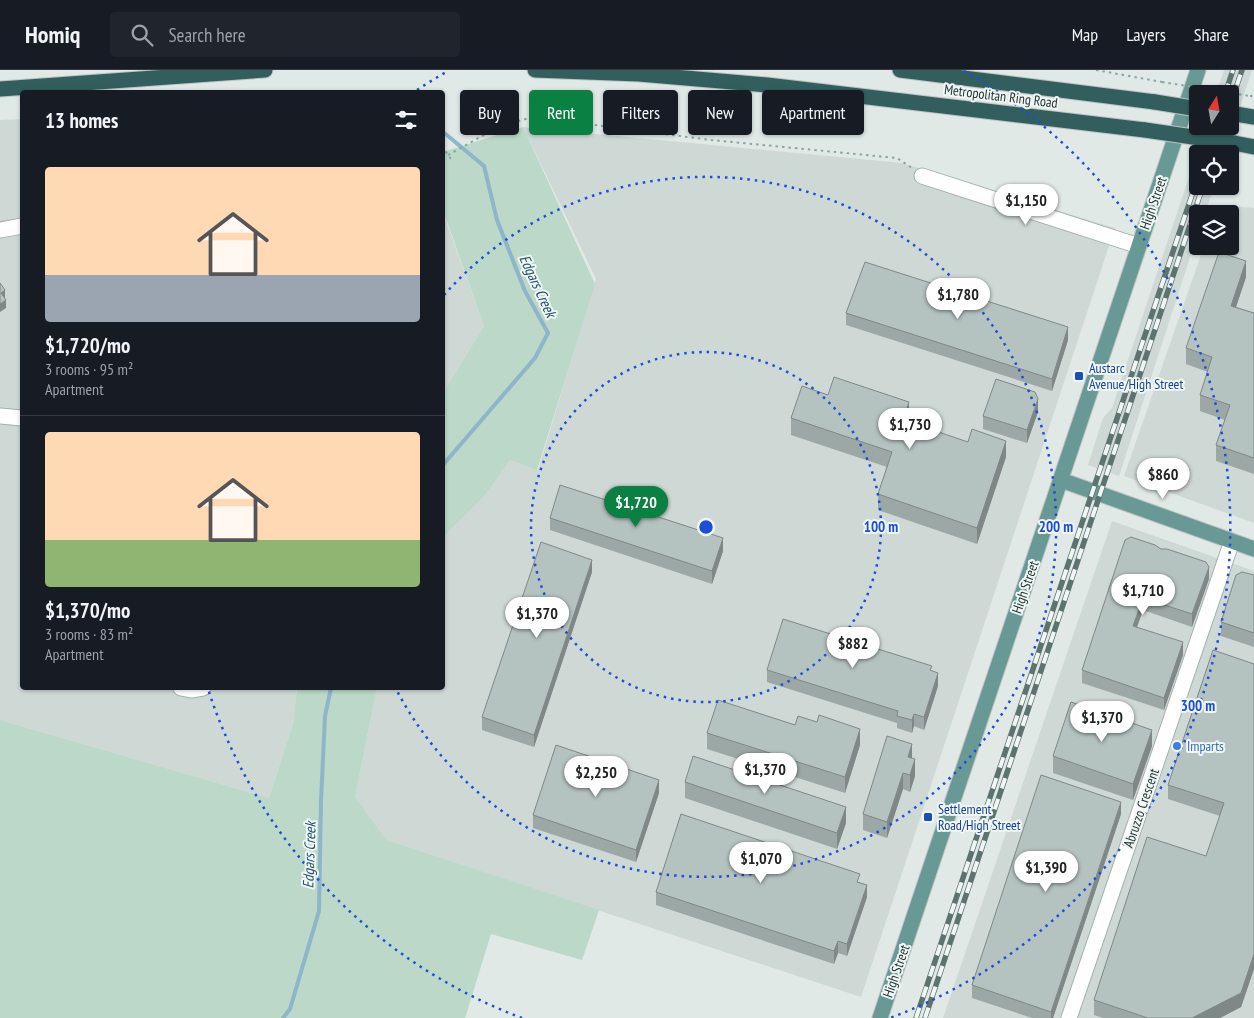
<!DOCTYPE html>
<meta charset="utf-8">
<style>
:root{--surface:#171b24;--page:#20242c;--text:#f1f3f6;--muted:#9ea1a6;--line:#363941;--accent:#0b8043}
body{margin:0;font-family:"PT Sans Narrow",sans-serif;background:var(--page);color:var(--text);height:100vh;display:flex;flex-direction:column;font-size:19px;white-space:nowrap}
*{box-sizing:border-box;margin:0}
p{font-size:16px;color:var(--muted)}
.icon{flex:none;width:28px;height:28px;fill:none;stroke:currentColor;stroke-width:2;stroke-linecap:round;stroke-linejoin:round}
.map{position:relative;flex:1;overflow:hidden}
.panel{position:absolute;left:20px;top:20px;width:425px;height:600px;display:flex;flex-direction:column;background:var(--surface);border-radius:5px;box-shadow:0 1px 4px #0004}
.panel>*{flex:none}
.hud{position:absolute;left:460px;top:20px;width:475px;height:45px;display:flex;gap:10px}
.needle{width:32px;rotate:11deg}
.tools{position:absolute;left:1189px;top:15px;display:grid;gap:10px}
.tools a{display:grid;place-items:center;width:50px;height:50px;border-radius:5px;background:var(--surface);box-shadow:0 1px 4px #0004;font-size:25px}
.price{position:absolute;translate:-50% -42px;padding:0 11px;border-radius:18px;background:#fff;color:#222;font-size:16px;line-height:32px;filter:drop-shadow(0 1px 2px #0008)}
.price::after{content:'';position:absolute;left:50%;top:30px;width:15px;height:11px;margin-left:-8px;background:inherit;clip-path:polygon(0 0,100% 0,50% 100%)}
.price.on{background:var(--accent);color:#fff}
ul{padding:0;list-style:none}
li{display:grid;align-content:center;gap:10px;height:265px;padding:0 25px}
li+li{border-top:1px solid var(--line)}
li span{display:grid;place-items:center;height:155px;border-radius:5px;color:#555}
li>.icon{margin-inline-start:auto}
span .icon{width:90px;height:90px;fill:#fffc;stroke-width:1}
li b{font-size:21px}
h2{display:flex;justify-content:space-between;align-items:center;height:60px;padding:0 25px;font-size:21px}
.pill{padding:0 18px;border-radius:5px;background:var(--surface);box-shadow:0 1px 4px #0004;font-size:18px;line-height:45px}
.pill.on{background:var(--accent);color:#fff}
header{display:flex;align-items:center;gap:30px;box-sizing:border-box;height:70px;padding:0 25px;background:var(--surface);border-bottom:1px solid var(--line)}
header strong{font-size:24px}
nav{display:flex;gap:28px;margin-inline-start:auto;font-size:18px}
.search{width:350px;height:45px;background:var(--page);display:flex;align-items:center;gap:12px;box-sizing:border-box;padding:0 18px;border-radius:5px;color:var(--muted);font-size:19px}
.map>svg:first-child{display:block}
</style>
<header>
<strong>Homiq</strong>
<div class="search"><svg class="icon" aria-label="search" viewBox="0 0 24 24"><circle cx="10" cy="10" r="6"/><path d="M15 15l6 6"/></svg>Search here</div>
<nav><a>Map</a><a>Layers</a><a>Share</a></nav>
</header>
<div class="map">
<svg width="1254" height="948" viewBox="0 0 1254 948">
<rect width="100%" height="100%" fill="#e0e9e6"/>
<path fill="#ced8d5" d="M1224,0H1252L1225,84H1198V116H1214L1205,144H1198L1197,166L1119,406L1088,395L1103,348L1112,338L1206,56H1230V24H1216Z
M22,49V618H297L293,654L269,728L0,650V50Z
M523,57L902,93L1115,158L861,927L385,770L355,727L377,618H442L443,467L486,424L510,390L538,400L596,209Z
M1219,135L1254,138V453L1124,406L1204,176H1230V144H1216Z
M442,140L484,256L443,323H442Z
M1112,451L1254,501V948H943Z"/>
<path fill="#bbd8c8" d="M523,57L595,214L537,400L510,390L486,424L443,467V323L484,256L443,140V82Z
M297,618H377L355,727L386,770L599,840L582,890L491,864L465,948H0V650L269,728L293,654Z"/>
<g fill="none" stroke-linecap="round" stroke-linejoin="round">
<path stroke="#8eb5c8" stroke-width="4" d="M442,61L484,96L497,150L525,221L548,263L535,288L442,396
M283,948L290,939L319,841L321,731L325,646L331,618"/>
<defs>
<path id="minor" d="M922,106L1139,176
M0,160L22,156
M0,346L22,348
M181,618L191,620L203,618
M1069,948L1232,471"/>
<path id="major" d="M1061,410L1254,479
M880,948L1198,0"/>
<path id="highway" d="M535,0L639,4L767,15L1145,60
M900,0L1155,32
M0,19L265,0
M1230,43L1254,47
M1234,73L1254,77"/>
</defs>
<use href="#minor" stroke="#a4b0ad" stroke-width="17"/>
<use href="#major" stroke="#bdc3c2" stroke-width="17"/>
<use href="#highway" stroke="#bdc3c2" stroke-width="17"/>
<path stroke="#84a9a3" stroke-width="2" stroke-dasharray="2.5 4" stroke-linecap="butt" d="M1096,0L1162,12
M1250,26H1254
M442,76L453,92
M448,85L500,56L533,47L711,70L897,88L912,98"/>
<use href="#minor" stroke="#fff" stroke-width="15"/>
<use href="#major" stroke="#699995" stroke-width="15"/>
<use href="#highway" stroke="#325f5e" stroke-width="15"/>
<defs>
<path id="rail" d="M1225,24L1233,0
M1230,36L1242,0
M1205,84L1214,56
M1214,84L1223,56
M916,948L1198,107
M925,948L1203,116"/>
</defs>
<use href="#rail" stroke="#5d7370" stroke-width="5.5"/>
<use href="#rail" stroke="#f0f6f4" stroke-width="4" stroke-dasharray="11" stroke-linecap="butt"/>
<defs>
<path id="highway-bridge" d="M1155,32L1198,39
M1145,60L1234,73"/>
</defs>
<use href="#highway-bridge" stroke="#bdc3c2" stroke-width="17" stroke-linecap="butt"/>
<path stroke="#84a9a3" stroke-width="2" stroke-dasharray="2.5 4" stroke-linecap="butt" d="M1162,12L1250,26"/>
<use href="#highway-bridge" stroke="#325f5e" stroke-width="15"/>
</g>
<path fill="#9ca8a5" d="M1246,207L1236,237L1254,243V404L1216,391V375L1225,350L1200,341V325L1208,302L1186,294V278Z
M846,243L1068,270L1052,321L846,255Z
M828,325L909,348L908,352L1006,387L977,474L878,440V424L887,397L791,365V348Z
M1038,342L1027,373L983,359V346Z
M550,448L723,481L712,514L550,460Z
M1161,479L1209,509L1192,557L1143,540L1137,557L1183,585L1164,640L1082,613V600Z
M592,502L534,677L482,660V647Z
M1254,505V577L1221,566V552Z
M1254,594V899L1241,937L1220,948H1103L1094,945V930L1206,786L1220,746L1168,729V715Z
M767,600L932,601L938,616L924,660L914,656L912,663L897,658V653L767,612Z
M795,655L860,675L845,723L707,679V663Z
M1152,676L1133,730L1053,703V686Z
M912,688L915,706L910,722L903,719L887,768L863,760V744Z
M685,712L846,753L837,779L685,728Z
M659,723L636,792L533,758V745Z
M1121,744L1053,948H1032L972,928V915Z
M860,812L867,827L847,886L838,883L834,894L656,835V822Z"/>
<path fill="#7f8886" d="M1246,191V207L1231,252V236Z
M5,220V229L1,223Z
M6,230V238L0,242V234Z
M1068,257V270L1052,321V309Z
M1038,329V342L1027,373V360Z
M909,332V348L903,366V350Z
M1006,371V387L977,474V458Z
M723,468V481L712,514V501Z
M592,490V502L534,677V665Z
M1209,497V509L1192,557V544Z
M1143,528V540L1133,568V556Z
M1183,572V585L1164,640V628Z
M938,603V616L924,660V647Z
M914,644V656L912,663V650Z
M860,659V675L845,723V707Z
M1152,660V676L1133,730V714Z
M912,674V691L908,687Z
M915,689V706L910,722V705Z
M903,703V719L887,768V752Z
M659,710V723L636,792V780Z
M1121,732V744L1053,948H1051V942Z
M846,737V753L837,779V763Z
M867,815V827L847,886V874Z
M838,871V883L834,894V881Z
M1254,884V899L1241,937L1220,948H1192Z"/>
<path fill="#b5c3c0" stroke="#7f8886" d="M1219,182L1246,191L1231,236L1254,243V388L1216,375L1230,335L1200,325L1212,287L1186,278Z
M865,192L1068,257L1052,309L846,243Z
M0,213L5,220L1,223L6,230L0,234Z
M834,307L909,332L903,350L968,372L972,359L1006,371L977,458L878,424L892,382L791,348L802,316L828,325Z
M996,309L1035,322L1038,329L1027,360L983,346Z
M560,415L723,468L712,501L550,448Z
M1131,467L1155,475L1161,479H1167L1206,492L1209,497L1192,544L1143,528L1133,556L1183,572L1164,628L1082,600L1125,470Z
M541,472L592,490L534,665L482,647Z
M1242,502L1254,505V563L1221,552L1236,505Z
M783,549L932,596L930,600L938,603L924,647L914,644L912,650L897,646L898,641L767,600Z
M1213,580L1254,594V884L1241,923L1192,948H1148L1094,930L1147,767L1206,786L1224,733L1168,715Z
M718,630L795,655L798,646L817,652L819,645L860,659L845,707L707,663Z
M1071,632L1152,660L1133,714L1053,686Z
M887,666L912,674L908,687L915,689L910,705L903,703L887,752L863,744Z
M556,675L659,710L636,780L533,745Z
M693,686L846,737L837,763L685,712Z
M1041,705L1121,732L1051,942L972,915Z
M681,744L860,804L857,812L867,815L847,874L838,871L834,881L656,822Z"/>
<g fill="none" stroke="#1d4ed8" stroke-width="2.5" stroke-dasharray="2.5 5">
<circle cx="706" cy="457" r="175"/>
<path d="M444 225A350 350 0 1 1 396 619"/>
<path d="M522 948A524 524 0 0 1 208 619M417 20A524 524 0 0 1 448 1M964 1A524 524 0 0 1 890 948"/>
</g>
<g fill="#1a4fb4" stroke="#f0f6f4" stroke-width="2">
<rect x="1074" y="301" width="10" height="10" rx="2.5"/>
<rect x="923" y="742" width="10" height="10" rx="2.5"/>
</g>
<circle fill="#3f7fe0" stroke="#f0f6f4" stroke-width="2" cx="1177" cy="676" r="5"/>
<g text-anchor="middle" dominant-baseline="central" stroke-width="4" stroke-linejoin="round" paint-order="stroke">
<g font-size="14" fill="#233735" stroke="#f0f6f4">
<text transform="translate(1001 26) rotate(7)">Metropolitan Ring Road</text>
<text transform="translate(1153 133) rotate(-71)">High Street</text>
<text transform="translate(1025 517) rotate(-71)">High Street</text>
<text transform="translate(1141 738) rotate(-71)">Abruzzo Crescent</text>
<text transform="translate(896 901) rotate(-71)">High Street</text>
</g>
<g font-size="14" fill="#164399" stroke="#f0f6f4" text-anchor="start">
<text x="1089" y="298">Austarc<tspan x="1089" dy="16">Avenue/High Street</tspan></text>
<text x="938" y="739">Settlement<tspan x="938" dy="16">Road/High Street</tspan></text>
</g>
<g font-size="14" fill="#366cbe" stroke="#f0f6f4" text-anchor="start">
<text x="1187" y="676">Imparts</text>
</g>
<g font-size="15" font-style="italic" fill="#25536b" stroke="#f0f6f4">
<text transform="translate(538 216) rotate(65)">Edgars Creek</text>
<text transform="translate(309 785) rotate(-88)">Edgars Creek</text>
</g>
</g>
<circle cx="706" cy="457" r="8" fill="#1d4ed8" stroke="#f0f6f4" stroke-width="2.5"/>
<g font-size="15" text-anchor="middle" font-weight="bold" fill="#1d4ed8" stroke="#f0f6f4" stroke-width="4" stroke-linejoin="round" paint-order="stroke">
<text x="881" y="462">100 m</text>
<text x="1056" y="462">200 m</text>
<text x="1198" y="641">300 m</text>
</g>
</svg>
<div class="tools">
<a><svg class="needle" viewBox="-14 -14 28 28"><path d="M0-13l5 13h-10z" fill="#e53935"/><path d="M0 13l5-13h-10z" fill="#9ea1a6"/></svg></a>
<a><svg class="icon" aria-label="locate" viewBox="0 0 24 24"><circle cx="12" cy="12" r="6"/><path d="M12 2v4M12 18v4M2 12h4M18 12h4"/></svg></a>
<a><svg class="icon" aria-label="layers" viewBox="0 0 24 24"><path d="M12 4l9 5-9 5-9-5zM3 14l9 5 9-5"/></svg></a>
</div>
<b class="price" style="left:1026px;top:156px">$1,150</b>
<b class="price" style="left:958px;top:250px">$1,780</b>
<b class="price" style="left:910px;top:380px">$1,730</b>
<b class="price" style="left:1163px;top:430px">$860</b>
<b class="price on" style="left:636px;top:458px">$1,720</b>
<b class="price" style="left:1143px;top:546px">$1,710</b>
<b class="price" style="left:537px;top:569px">$1,370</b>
<b class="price" style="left:853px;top:599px">$882</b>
<b class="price" style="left:1102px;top:673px">$1,370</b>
<b class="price" style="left:765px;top:725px">$1,370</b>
<b class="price" style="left:596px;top:728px">$2,250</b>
<b class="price" style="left:761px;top:814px">$1,070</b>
<b class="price" style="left:1046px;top:823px">$1,390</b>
<div class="hud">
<a class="pill">Buy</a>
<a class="pill on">Rent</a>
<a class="pill">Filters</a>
<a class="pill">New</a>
<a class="pill">Apartment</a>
</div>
<section class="panel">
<h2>13 homes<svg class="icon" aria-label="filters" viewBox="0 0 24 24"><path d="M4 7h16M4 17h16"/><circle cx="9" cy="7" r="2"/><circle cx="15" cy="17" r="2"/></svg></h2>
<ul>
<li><span style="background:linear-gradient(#ffd9b3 70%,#9aa5b1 0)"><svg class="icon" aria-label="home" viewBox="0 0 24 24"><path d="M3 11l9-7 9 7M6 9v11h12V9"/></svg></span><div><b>$1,720/mo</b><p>3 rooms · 95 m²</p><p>Apartment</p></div></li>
<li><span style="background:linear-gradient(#ffd9b3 70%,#8fb573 0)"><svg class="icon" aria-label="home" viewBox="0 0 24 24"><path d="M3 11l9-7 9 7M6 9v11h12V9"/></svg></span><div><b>$1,370/mo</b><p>3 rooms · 83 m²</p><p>Apartment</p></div></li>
</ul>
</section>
</div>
